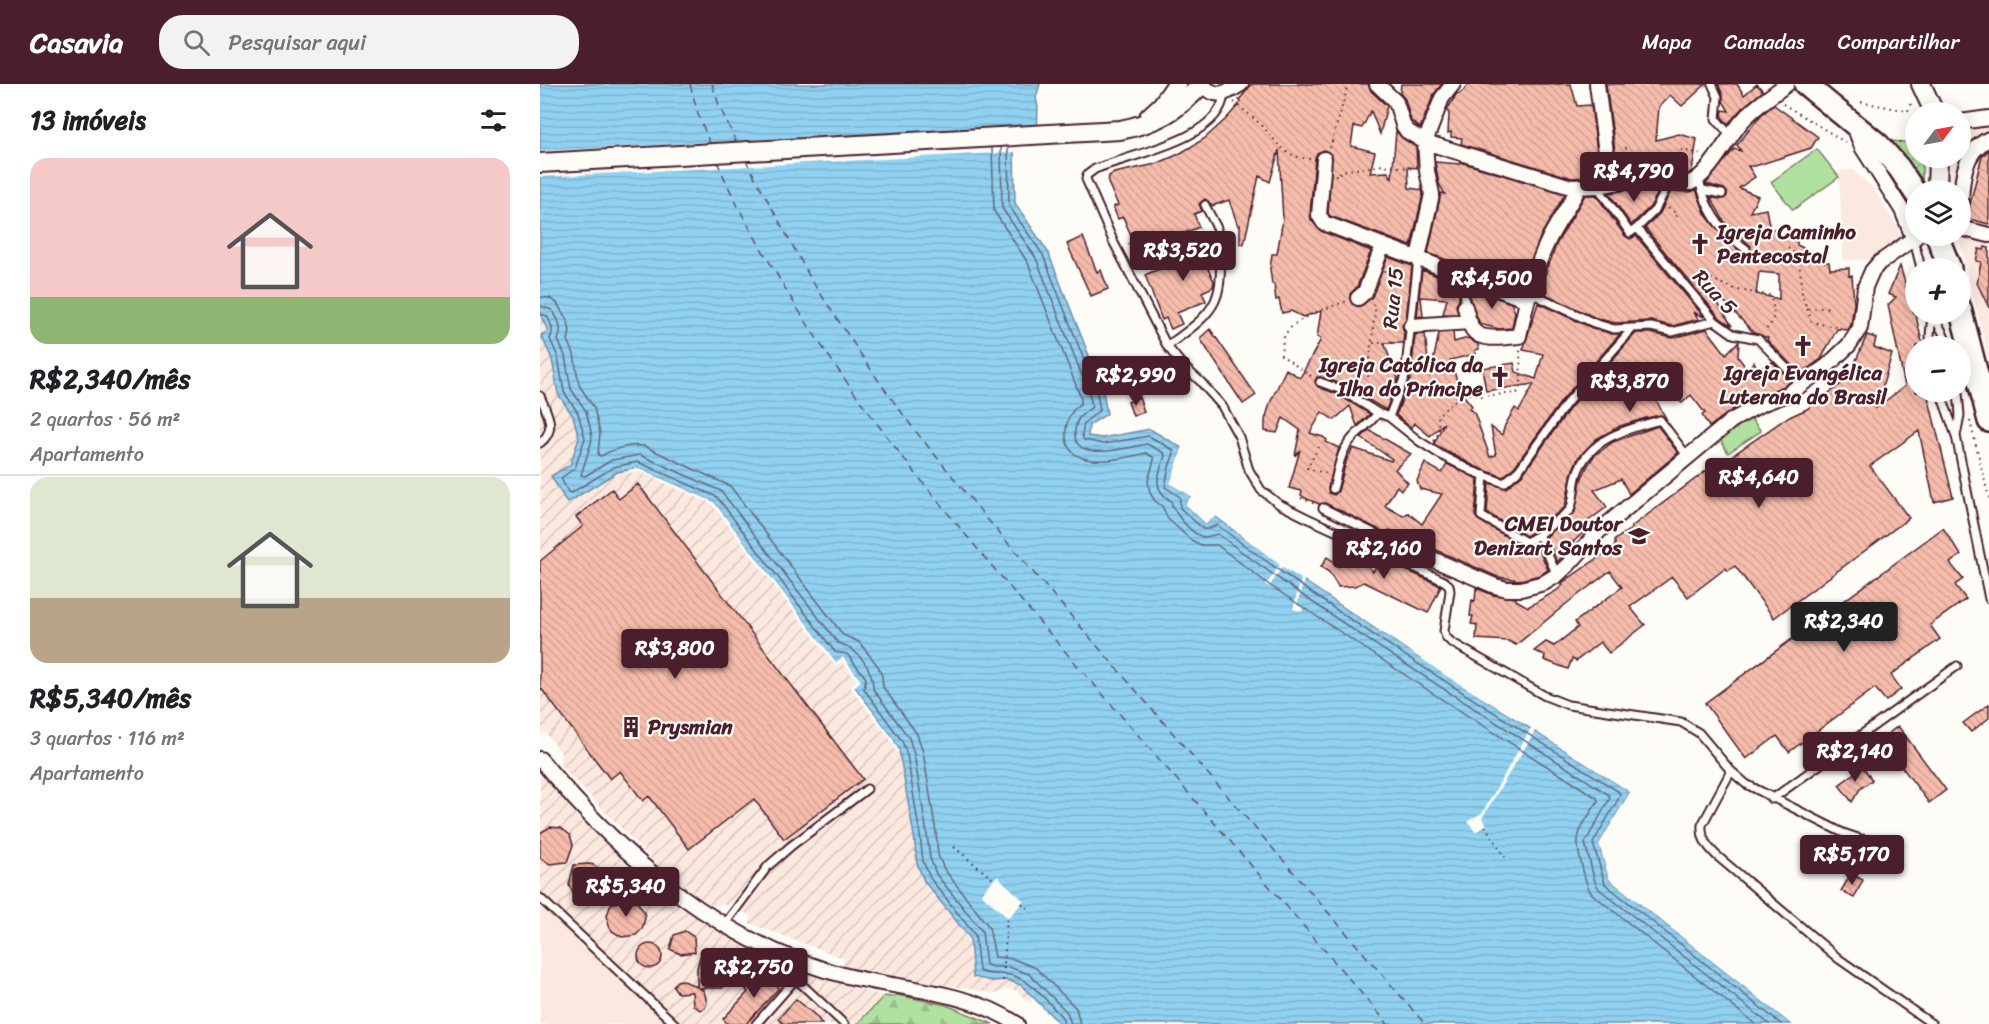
<!DOCTYPE html>
<html lang="pt">
<meta charset="utf-8">
<style>
:root{--surface:#fff;--page:#f2f2f2;--text:#202124;--muted:#757577;--line:#e0e0e0;--accent:#4a1f2b}
body{margin:0;font-family:Sriracha,sans-serif;background:var(--page);color:var(--text);height:100vh;display:flex;flex-direction:column;font-size:22px;white-space:nowrap}
*{box-sizing:border-box;margin:0}
p{font-size:20px;color:var(--muted)}
.icon{flex:none;width:33px;height:33px;fill:none;stroke:currentColor;stroke-width:2;stroke-linecap:round;stroke-linejoin:round}
.map{position:relative;flex:1;overflow:hidden}
.side{display:flex;flex-direction:column;background:var(--surface);width:540px}
.side>*{flex:none}
.needle{width:39px;rotate:58deg}
.tools{position:absolute;left:1365px;top:18px;display:grid;gap:12px}
.tools a{display:grid;place-items:center;width:66px;height:66px;border-radius:50%;background:var(--surface);box-shadow:0 3px 15px #0003;font-size:30px}
.price{position:absolute;translate:-50% -51px;padding:0 14px;border-radius:6px;background:var(--accent);color:#fff;font-size:20px;line-height:39px;filter:drop-shadow(0 2px 3px #0008)}
.price::after{content:'';position:absolute;left:50%;top:36px;width:18px;height:14px;margin-left:-9px;background:inherit;clip-path:polygon(0 0,100% 0,50% 100%)}
.price.on{background:#222;color:#fff}
ul{padding:0;list-style:none}
li{display:grid;align-content:center;gap:12px;height:318px;padding:0 30px}
li+li{border-top:2px solid var(--line)}
li span{display:grid;place-items:center;height:186px;border-radius:18px;color:#555}
li>.icon{margin-inline-start:auto}
span .icon{width:108px;height:108px;fill:#fffc;stroke-width:1}
li b{font-size:26px}
h2{display:flex;justify-content:space-between;align-items:center;height:72px;padding:0 30px;font-size:26px}
header{display:flex;align-items:center;gap:36px;box-sizing:border-box;height:84px;padding:0 30px;background:var(--accent);color:#fff}
header strong{font-size:28px}
nav{display:flex;gap:33px;margin-inline-start:auto;font-size:21px}
.search{width:420px;height:54px;background:var(--page);display:flex;align-items:center;gap:15px;box-sizing:border-box;padding:0 21px;border-radius:24px;color:var(--muted);font-size:22px}
main{display:flex;flex:1;min-height:0}
.map>svg:first-child{display:block}
</style>
<header>
<strong>Casavia</strong>
<div class="search"><svg class="icon" aria-label="search" viewBox="0 0 24 24"><circle cx="10" cy="10" r="6"/><path d="M15 15l6 6"/></svg>Pesquisar aqui</div>
<nav><a>Mapa</a><a>Camadas</a><a>Compartilhar</a></nav>
</header>
<main>
<section class="side">
<h2>13 imóveis<svg class="icon" aria-label="filters" viewBox="0 0 24 24"><path d="M4 7h16M4 17h16"/><circle cx="9" cy="7" r="2"/><circle cx="15" cy="17" r="2"/></svg></h2>
<ul>
<li><span style="background:linear-gradient(#f6c9c9 75%,#8fb573 0)"><svg class="icon" aria-label="home" viewBox="0 0 24 24"><path d="M3 11l9-7 9 7M6 9v11h12V9"/></svg></span><div><b>R$2,340/mês</b><p>2 quartos · 56 m²</p><p>Apartamento</p></div></li>
<li><span style="background:linear-gradient(#dfe7d0 65%,#b9a48a 0)"><svg class="icon" aria-label="home" viewBox="0 0 24 24"><path d="M3 11l9-7 9 7M6 9v11h12V9"/></svg></span><div><b>R$5,340/mês</b><p>3 quartos · 116 m²</p><p>Apartamento</p></div></li>
</ul>
</section>
<div class="map">
<svg width="1449" height="940" viewBox="0 0 1449 940">
<defs>
<pattern id="industrial-furrows" width="10" height="10" patternUnits="userSpaceOnUse" patternTransform="scale(1.5)"><rect width="10" height="10" fill="#fbe9e0"/><path d="M-1 1l2-2M0 10L10 0M9 11l2-2" fill="none" stroke="#d9c7c0"/></pattern>
<pattern id="forest-firs" width="22" height="20" patternUnits="userSpaceOnUse" patternTransform="scale(1.5)"><rect width="22" height="20" fill="#b1e1a1"/><path d="M5 1l3.5 6h-7zM16 11l3.5 6h-7z" fill="#9ac18b"/></pattern>
<pattern id="park-crowns" width="20" height="18" patternUnits="userSpaceOnUse" patternTransform="scale(1.5)"><rect width="20" height="18" fill="#b1e1a1"/><path d="M2 6a3 3 0 1 1 6 0M12 15a3 3 0 1 1 6 0" fill="none" stroke="#9ac18b"/></pattern>
<pattern id="garden-dots" width="8" height="8" patternUnits="userSpaceOnUse" patternTransform="scale(1.5)"><rect width="8" height="8" fill="#b1e1a1"/><path d="M2 2h.1M6 6h.1" fill="none" stroke="#9ac18b" stroke-width="1.8" stroke-linecap="round"/></pattern>
<pattern id="water-rules" width="6" height="5" patternUnits="userSpaceOnUse" patternTransform="scale(1.5)"><rect width="6" height="5" fill="#90d1f1"/><path d="M0 2.5h6" fill="none" stroke="#7eb3cf"/></pattern>
<pattern id="building-back-hatch" width="6" height="6" patternUnits="userSpaceOnUse" patternTransform="scale(1.5)"><rect width="6" height="6" fill="#f5bcac"/><path d="M-1 5l2 2M0 0l6 6M5-1l2 2" fill="none" stroke="#d4a194"/></pattern>
</defs>
<rect width="100%" height="100%" fill="#fdfcf7"/>
<filter id="ink" filterUnits="userSpaceOnUse"><feTurbulence type="fractalNoise" baseFrequency=".0167" numOctaves="2"/><feDisplacementMap in="SourceGraphic" scale="12" xChannelSelector="R" yChannelSelector="G"/><feConvolveMatrix kernelMatrix="1 2 1 2 8 2 1 2 1" color-interpolation-filters="sRGB"/></filter>
<g filter="url(#ink)">
<path fill="#fbe9e0" d="M1449,38V275L1421,163L1419,152L1420,106H1413L1410,74H1420L1421,44Z
M1313,86L1333,104L1358,145L1360,156L1344,175L1303,176L1299,87Z
M0,821L128,940H0Z"/>
<path fill="url(#industrial-furrows)" d="M0,230L8,247L1,252L12,275L18,310L33,332L39,354L30,381L27,418L77,388L98,384L174,418L303,573L359,666L374,752L377,779L384,797L430,854L433,893L467,896L481,901L493,913L489,918L475,906L466,905L457,910L304,883L303,874L209,839L211,833L191,818L187,823L183,820L175,823L155,811L120,784L19,680L21,669L5,648L0,652Z
M0,687L89,783L106,799L140,823L189,852L263,888L344,912L317,940H128L0,821Z"/>
<path fill="#b1e1a1" stroke="#7e8066" stroke-width="1.5" d="M1277,65L1299,93L1253,126L1231,98Z"/>
<path fill="url(#forest-firs)" stroke="#7e8066" stroke-width="1.5" d="M357,911L406,921L453,940H317L344,912L351,913Z"/>
<path fill="url(#park-crowns)" stroke="#7e8066" stroke-width="1.5" d="M1210,333L1221,347L1188,369L1179,354L1194,342L1196,344Z"/>
<path fill="url(#garden-dots)" stroke="#7e8066" stroke-width="1.5" d="M1350,57L1375,59L1376,74H1382V95Z"/>
<path fill="url(#water-rules)" stroke="#748aa2" stroke-width="1.5" d="M0,0H500L496,14L498,23L497,49L474,62L475,119L508,168L563,307L567,330L549,341L548,352L562,354L610,345L642,364L631,400L651,412L645,420L666,440L675,432C808,532 950,618 1090,708L1059,760L1069,795L1251,940H520L481,901L467,896L452,897L433,893L430,854L384,797L377,779L374,752L359,666L352,653L314,602L320,597L303,574L296,579L174,418L98,384L77,388L27,419L11,392L30,381L39,354L33,332L18,310L12,275L1,251L8,247L0,230Z"/>
<path fill="#fdfcf7" d="M501,41L499,51L477,63V68L0,93V67Z
M642,364L645,366L634,399L654,410V414L649,420L666,436L674,429H677L762,492L906,588L1092,706V709L1062,760L1071,794L1254,940H1251L1069,795L1059,760L1090,708L995,647L942,734L947,741L935,748L928,737L940,730L941,731L991,644L905,591L764,496L757,521L763,523L762,528L753,525L761,495L742,483L730,502H728L724,500L729,497L740,481L676,432L666,440L645,420L651,412L630,400Z
M98,384L174,418L296,578L303,573L321,597L314,603L352,653L359,667L357,669L350,655L311,604V601L317,596L302,578L297,581L294,580L172,420L98,387L90,389L88,386Z
M457,792L484,817L468,834L441,810Z"/>
<g fill="none" stroke-linecap="round" stroke-linejoin="round">
<path stroke="#66667a" stroke-width="1.5" d="M461,63L462,124L496,174L550,312L552,323C541,331 535,335 535,349C533,380 591,363 607,360L624,369L625,372C618,392 611,404 631,417C633,428 651,450 663,453C668,453 673,451 678,450C803,545 938,625 1069,711L1070,714L1045,759L1055,798L1059,805L1229,940
M468,63L469,122L503,171L557,309L560,326L544,339L542,351L544,356L563,360L609,352L633,366L634,369L629,383L625,403L640,413V424L663,445H668L677,441C806,538 944,621 1079,708L1080,712L1053,759L1065,800L1241,940
M452,64L454,127L488,179L541,314V319C531,327 527,334 526,346C522,390 582,375 606,369L613,373L614,376L608,397L610,409L615,417L622,422L628,435L651,456L661,461H677L728,500L892,609L1057,714L1058,717C1041,745 1032,748 1042,782C1044,791 1046,801 1051,809L1215,940
M0,213L9,214L17,219L28,238L30,247L28,256L34,270L39,301L54,324L60,349L58,371L61,372C73,365 90,360 104,362L190,402L303,551L319,558L338,582L342,592L343,603L377,650L383,668L396,748L398,771L404,785L449,843L455,873L473,875L496,884L536,924L540,940
M0,222L12,226C19,236 23,245 18,256L25,272L31,305L46,327L52,352L51,359L41,391L45,392L72,376L100,371L181,407L298,559C317,564 334,585 333,605L369,654L374,670L387,750L390,774L396,790L442,847L446,881L453,883H469L489,890L527,928L531,940
M0,230L7,232C12,241 14,246 10,255L18,273L24,308L38,329L45,354L35,384L21,394L28,408L31,409L74,383L98,378L177,413L295,568L307,570L326,594L324,605L362,657L367,671L380,751L383,777L390,794L435,851L439,887C450,892 461,889 471,891C493,897 507,918 522,933L524,940"/>
<path stroke="#5f5466" stroke-width="1.5" stroke-dasharray="8 6" stroke-linecap="butt" d="M150,0L158,30L171,62
M172,0L179,21L197,60
M205,75L272,197L338,296L373,344L448,436L885,940
M177,77C193,116 214,153 236,189C315,324 415,439 516,557C627,684 738,812 848,940"/>
</g>
<path fill="url(#building-back-hatch)" stroke="#4a1f2b" stroke-width="1.5" fill-rule="evenodd" d="M712,0H828L831,7L847,22L840,50L831,27L822,44L814,42L811,62L835,68L830,89L848,88L852,94L856,47L862,54L876,63L877,84L868,83L869,104L882,106L883,110L871,162L790,132L788,129L792,72L784,66L777,69L775,74L770,130L771,136L781,147L831,167L817,203L810,210L812,220L820,223L831,214L848,173L872,182L866,235L862,242L864,248L863,259H844L858,295L846,326L801,300L781,293H777L775,297L778,303L797,310L830,330L817,342L810,322L794,336L782,328L770,349L783,353L787,356L786,358L799,364L788,404L789,409L794,411L798,407L807,375L813,364L851,377L852,375L821,354L829,346L871,370L855,385L868,399L861,406L857,402L845,422L863,432L868,429L882,440L902,410L880,405L877,397L885,379L902,389L907,380L938,395L935,432L938,436L984,463L996,459L1008,486L1000,491L980,496L958,493L850,446L844,448L785,419L779,420L765,414L761,411L762,407L749,404L760,366L755,372L760,346L743,334L737,349L725,347V336L730,319L746,285L760,294L781,255L777,253L781,227L763,233L751,227L742,229L739,215L736,216L734,200H732L730,185L732,170H737L743,135L739,66L730,98L719,92L704,160H700V141L698,142L689,116L672,122L668,117L665,115L659,120L662,127L654,130L659,143L594,170L589,160L594,158L583,133L578,135L573,123L578,121L568,99L569,92L574,89L616,80L639,70L664,55L686,35L701,18L699,16Z
M861,0H902L894,10L880,44L871,37L865,15L860,9Z
M930,0H1031L1037,22L1051,21L1060,92L1032,94L921,60L922,54L911,53V48L908,49L909,30L907,26L917,9L919,10Z
M1066,0H1166L1142,22L1130,11L1119,23L1116,56L1139,50L1157,55L1152,87L1148,90L1078,89Z
M1178,0H1197L1204,11L1217,0L1223,7L1202,24L1188,40L1182,33L1183,26L1189,27L1183,17V11Z
M1234,21L1278,53L1271,64L1215,82H1208L1215,93L1199,104L1218,112L1210,128L1226,125L1230,146L1237,144L1239,155L1249,153L1257,158V161L1271,168V171L1284,178H1289L1290,185L1309,184V192L1312,191L1314,220L1311,241L1308,246L1297,245L1281,275L1260,290L1227,256L1228,254L1214,249L1180,213L1176,216L1192,242L1179,233L1105,144L1120,129L1131,107L1150,108L1156,106L1166,131L1180,149L1203,170L1210,169L1211,162L1184,137L1171,114L1184,115L1187,112V108L1184,105L1166,100L1194,65L1201,67L1197,61L1221,31ZM1219,188L1239,190V215L1216,210Z
M1449,66V140L1429,135L1430,120L1442,72Z
M895,78L920,80V78L1025,110L1001,151L981,204L888,169L901,109L905,110L899,100Z
M1087,106L1119,107L1110,123L1091,141L1069,109Z
M1045,111H1056L1085,152L1090,155L1096,152L1164,233L1153,228L1159,235L1132,242L1111,237L1075,239L1056,234L999,207L1017,159Z
M669,148L674,161V171L667,175L671,183L668,185L674,197L673,203L662,208L666,217L637,229L642,240L631,245L626,234L622,236L605,191L661,167L655,155Z
M543,153L557,188L561,186L568,205L551,212L527,160Z
M1445,163L1449,164V224L1437,199L1441,178L1436,177L1439,165L1444,166Z
M1360,182L1374,229L1375,228L1382,258H1385V262H1376V308H1387L1413,413L1394,418L1379,347L1330,382L1369,434L1234,534L1195,482L1188,487L1186,484L1148,513L1132,493L1090,523L1105,541L1069,569L1060,558L1036,577L1032,575L1028,585L1004,576L1005,571L994,567L1006,558L1014,562L1038,543L1035,538L1082,503L1070,487L1026,520L976,561L968,557L936,555L937,541L931,540L933,532H930L932,516L935,517L936,504L953,511L976,514V516L988,523L1016,507L1023,501L1022,499L1075,462V456L1092,444L1091,443L1182,375L1183,378L1245,335L1267,325L1309,294L1307,291L1323,280L1314,281L1327,251L1336,254L1334,263L1352,270L1336,324L1365,302L1348,221L1356,213L1348,210Z
M882,186L919,200V216L916,221L918,230H903L907,215L881,213L883,232L877,233Z
M930,204L971,219L975,228L972,244L959,245L940,240L930,216Z
M998,219L1052,244L1072,250H1080L1022,316L975,382L963,393L934,382L894,360L904,339L890,352L874,339L872,343L869,342L856,331L871,293L875,251L885,250L890,293L899,249L913,248L914,258L928,254L938,260L939,265L935,266L936,270L910,276L921,308L932,322L929,325L934,328L950,373L956,371L951,343L962,351L965,341L975,324L979,327L994,300L946,307L942,284L974,279L976,288L996,295L1003,270L983,266Z
M670,245L716,311L703,320L661,256V253Z
M1167,245L1186,270L1199,257L1198,273L1207,285L1214,278L1218,285L1233,278L1251,297L1244,302L1213,314L1211,312L1169,343L1162,331L1165,329L1151,311L1142,319L1096,281L1127,336L1121,331L1106,334L1080,342L1056,355L1038,374L1032,388L1025,423L996,446L986,452L947,429L949,399L966,404L983,390L1030,324L1096,249H1110L1133,254Z
M599,313L604,328L593,332L588,318Z
M1118,342L1138,369L1089,410L1081,395L1054,406L1067,423L1048,437L1052,441L1032,459L1034,461L1017,478L1006,453L1035,428L1041,396L1048,381L1054,372L1073,358Z
M98,400L323,695L244,755L214,715L149,765L109,712L103,717L80,687L70,695L0,603V477L43,442L36,433L72,405L79,415Z
M1403,444L1421,471L1410,479L1423,495L1415,501L1426,515L1390,541L1400,555L1351,591L1361,605L1346,617L1335,604L1249,668L1237,652L1206,675L1165,619Z
M811,470L821,473L833,488L840,474L901,502L888,529L824,498L815,502L798,503L789,488L781,483L787,473L796,479Z
M1449,620V634L1431,648L1423,639Z
M1358,642L1406,706L1389,719L1341,655Z
M1323,683L1332,696L1320,705L1312,718L1299,701Z
M10,743L21,744L30,751L33,761L27,778L10,780L0,774V749Z
M49,780L54,781L63,788L66,798L62,812L49,817L38,815L34,811L29,801L34,781Z
M1311,790L1323,796L1314,814L1301,807Z
M87,815L98,819L104,828L105,834L102,845L96,851L82,853L72,847L69,842L67,831L71,820Z
M145,847L154,853L155,868L140,870L130,865L134,851Z
M98 872a12 12 0 1 1 24 0a12 12 0 1 1-24 0Z
M171,868L182,869L191,876L194,887L193,895L182,904H159L164,907L167,919L165,924L160,926L153,921L152,908L138,909L133,902L137,897L142,896L157,903V884L160,873Z
M231,886L242,895L236,901L239,904L206,940H188L183,935L208,908L206,906L222,888L226,892Z
M256,915L276,932L282,940H244L238,935Z"/>
<g fill="none" stroke-linecap="round" stroke-linejoin="round">
<defs>
<path id="lane" d="M1172,0L1178,13L1176,35L1190,51
M684,10C681,56 588,71 555,85L547,91L546,95L574,159L627,262L643,282L660,297L682,322L699,353L709,386L721,406L739,420L767,434L904,497L909,501L910,507L904,547L906,553L911,558L1005,612L1028,621L1141,638L1159,649L1191,687L1206,700L1303,749L1321,755L1345,758
M1158,95C1162,104 1164,114 1168,122C1176,139 1190,154 1206,165
M1057,102L1090,149L1097,144L1175,237L1193,250L1218,255L1262,300
M1163,106L1182,110
M665,121L677,144
M1097,144L1115,126L1129,99
M1373,153L1381,184
M924,192L925,223
M991,209L1054,239L1074,245L1111,243L1132,248L1175,237
M1392,230L1402,247L1408,262
M627,262C682,223 683,217 679,150
M1391,262L1390,252L1392,230
M780,298L799,305L838,329L849,333L879,357L901,371L932,387L964,399L979,386L1026,320L1092,245
M0,312C7,329 18,345 0,359
M1402,313L1416,352L1449,515
M849,333L865,292L878,175
M1416,352L1420,331L1418,309
M944,391L941,432L986,458L999,451L1030,426C1035,415 1033,402 1037,390C1049,354 1087,345 1120,336L1148,373
M793,405C798,388 799,370 811,356C819,346 830,340 838,329
M783,424L848,456
M999,451L1017,491
M1191,687L1162,741C1161,755 1167,762 1176,771L1299,875L1392,940
M1232,715L1417,582
M0,814L135,940
M184,841L228,782L251,762L327,705
M256,895L304,940
M216,940L269,880"/>
<path id="street" d="M837,0L856,18L863,41L867,47L885,58L1031,103L1057,102L1086,97L1150,99C1171,90 1187,53 1204,35C1216,22 1232,11 1247,0
M1057,0L1070,99
M661,1C678,15 684,10 701,0
M1420,38L1449,34
M1314,42L1322,63L1362,126L1373,153
M784,75L779,131L784,139L987,216
M1420,135C1422,106 1419,69 1449,55
M1420,144L1449,151
M878,174L892,110L887,87L885,58L902,14L913,0
M818,214L825,208L843,161
M925,223C927,230 929,240 933,246C941,258 967,253 979,252C986,220 994,185 1009,155C1018,137 1030,121 1039,103
M871,242L930,238
M848,456L955,502L967,505H981L1004,499L1017,491L1029,480L1059,447L1191,337L1221,320L1248,310L1287,282L1309,261L1320,244L1325,203L1332,187L1339,179L1377,152
M0,675C81,773 181,861 307,892C364,906 426,906 477,940"/>
<path id="secondary" d="M1381,0L1394,28
M609,33L622,21L637,0
M0,79L580,46C616,39 637,27 662,0
M1397,106L1398,74"/>
<path id="primary" d="M1265,0L1338,60L1359,84L1376,110
M1397,152L1410,184
M1420,224L1449,337"/>
</defs>
<use href="#lane" stroke="#4a1f2b" stroke-width="11"/>
<use href="#street" stroke="#4a1f2b" stroke-width="18"/>
<use href="#secondary" stroke="#4a1f2b" stroke-width="22"/>
<use href="#primary" stroke="#4a1f2b" stroke-width="26"/>
<path stroke="#4a1f2b" stroke-width="2" stroke-dasharray="1.5 4.5" stroke-linecap="butt" d="M694,18C704,26 714,34 723,43C740,61 743,73 771,75
M1321,18L1368,27L1372,18
M1243,20L1305,58
M1359,58L1373,59V73
M1086,63V84
M790,64L806,9L807,0
M1141,66L1162,70
M795,91H799L801,87L844,81L875,85
M1128,124L1137,130L1136,136
M1248,164C1264,174 1259,193 1262,209C1264,219 1269,227 1271,237C1274,239 1299,244 1303,244
M845,187L866,194
M1153,196L1172,195L1193,205L1229,211C1236,224 1236,239 1223,248
M1268,225L1291,223
M833,259H860
M771,292L741,271C742,264 742,254 747,248C757,233 790,223 807,217
M828,293L835,226L832,217
M1430,337L1449,414
M894,357L899,348L898,332L903,326L923,310H935L942,312L977,309L981,302L980,265
M779,363L767,384L788,390
M761,414L775,420
M945,742L965,773
M414,763L454,796
M482,819L487,824
M463,897L467,833"/>
<use href="#lane" stroke="#fdfcf7" stroke-width="7"/>
<use href="#street" stroke="#fdfcf7" stroke-width="14"/>
<use href="#secondary" stroke="#fdfcf7" stroke-width="18"/>
<use href="#primary" stroke="#fdfcf7" stroke-width="21"/>
</g>
</g>
<defs>
<symbol id="church-bare" viewBox="-9 -9 18 18"><path d="M-1.2-6h2.4v3.5h3.3v2.4h-3.3V6h-2.4V-.1h-3.3v-2.4h3.3Z" fill="#4a1f2b" stroke="#fdfcf7" stroke-width="2.5" paint-order="stroke"/></symbol>
<symbol id="school-bare" viewBox="-9 -9 18 18"><path d="M0-5L7-2L0 1L-7-2ZM-4 1L0 2.5L4 1V4Q0 6-4 4Z" fill="#4a1f2b" stroke="#fdfcf7" stroke-width="2.5" paint-order="stroke"/></symbol>
<symbol id="building-bare" viewBox="-9 -9 18 18"><path d="M-4-6H4V6H1V3H-1V6H-4ZM-2.5-4.3h1.7v1.8h-1.7ZM.8-4.3h1.7v1.8H.8ZM-2.5-1h1.7V.8h-1.7ZM.8-1h1.7V.8H.8Z" fill="#4a1f2b" stroke="#fdfcf7" stroke-width="2.5" paint-order="stroke"/></symbol>
</defs>
<g fill-rule="evenodd">
<use href="#church-bare" x="1145" y="145" width="30" height="30"/>
<use href="#church-bare" x="1248" y="247" width="30" height="30"/>
<use href="#church-bare" x="945" y="278" width="30" height="30"/>
<use href="#school-bare" x="1084" y="437" width="30" height="30"/>
<use href="#building-bare" x="76" y="628" width="30" height="30"/>
</g>
<g text-anchor="middle" dominant-baseline="central" stroke-width="4.5" stroke-linejoin="round" paint-order="stroke">
<g font-size="21" font-weight="bold" fill="#4a1f2b" stroke="#fdfcf7" text-anchor="start">
<text x="1177" y="148">Igreja Caminho<tspan x="1177" dy="24">Pentecostal</tspan></text>
<text x="943" y="281" text-anchor="end">Igreja Católica da<tspan x="943" dy="24">Ilha do Príncipe</tspan></text>
<text x="1263" y="289" text-anchor="middle">Igreja Evangélica<tspan x="1263" dy="24">Luterana do Brasil</tspan></text>
<text x="1082" y="440" text-anchor="end">CMEI Doutor<tspan x="1082" dy="24">Denizart Santos</tspan></text>
<text x="108" y="643">Prysmian</text>
</g>
<g font-size="21" fill="#4a1f2b" stroke="#fdfcf7">
<text transform="translate(1175 208) rotate(47)">Rua 5</text>
<text transform="translate(853 214) rotate(-84)">Rua 15</text>
</g>
</g>
</svg>
<div class="tools">
<a><svg class="needle" viewBox="-14 -14 28 28"><path d="M0-13l5 13h-10z" fill="#e53935"/><path d="M0 13l5-13h-10z" fill="#757577"/></svg></a>
<a><svg class="icon" aria-label="layers" viewBox="0 0 24 24"><path d="M12 4l9 5-9 5-9-5zM3 14l9 5 9-5"/></svg></a>
<a>+</a>
<a>−</a>
</div>
<b class="price" style="left:1094px;top:119px">R$4,790</b>
<b class="price" style="left:643px;top:198px">R$3,520</b>
<b class="price" style="left:952px;top:226px">R$4,500</b>
<b class="price" style="left:596px;top:323px">R$2,990</b>
<b class="price" style="left:1090px;top:329px">R$3,870</b>
<b class="price" style="left:1219px;top:425px">R$4,640</b>
<b class="price" style="left:844px;top:496px">R$2,160</b>
<b class="price on" style="left:1304px;top:569px">R$2,340</b>
<b class="price" style="left:135px;top:596px">R$3,800</b>
<b class="price" style="left:1315px;top:699px">R$2,140</b>
<b class="price" style="left:1312px;top:802px">R$5,170</b>
<b class="price" style="left:86px;top:834px">R$5,340</b>
<b class="price" style="left:214px;top:915px">R$2,750</b>
</div>
</main>
